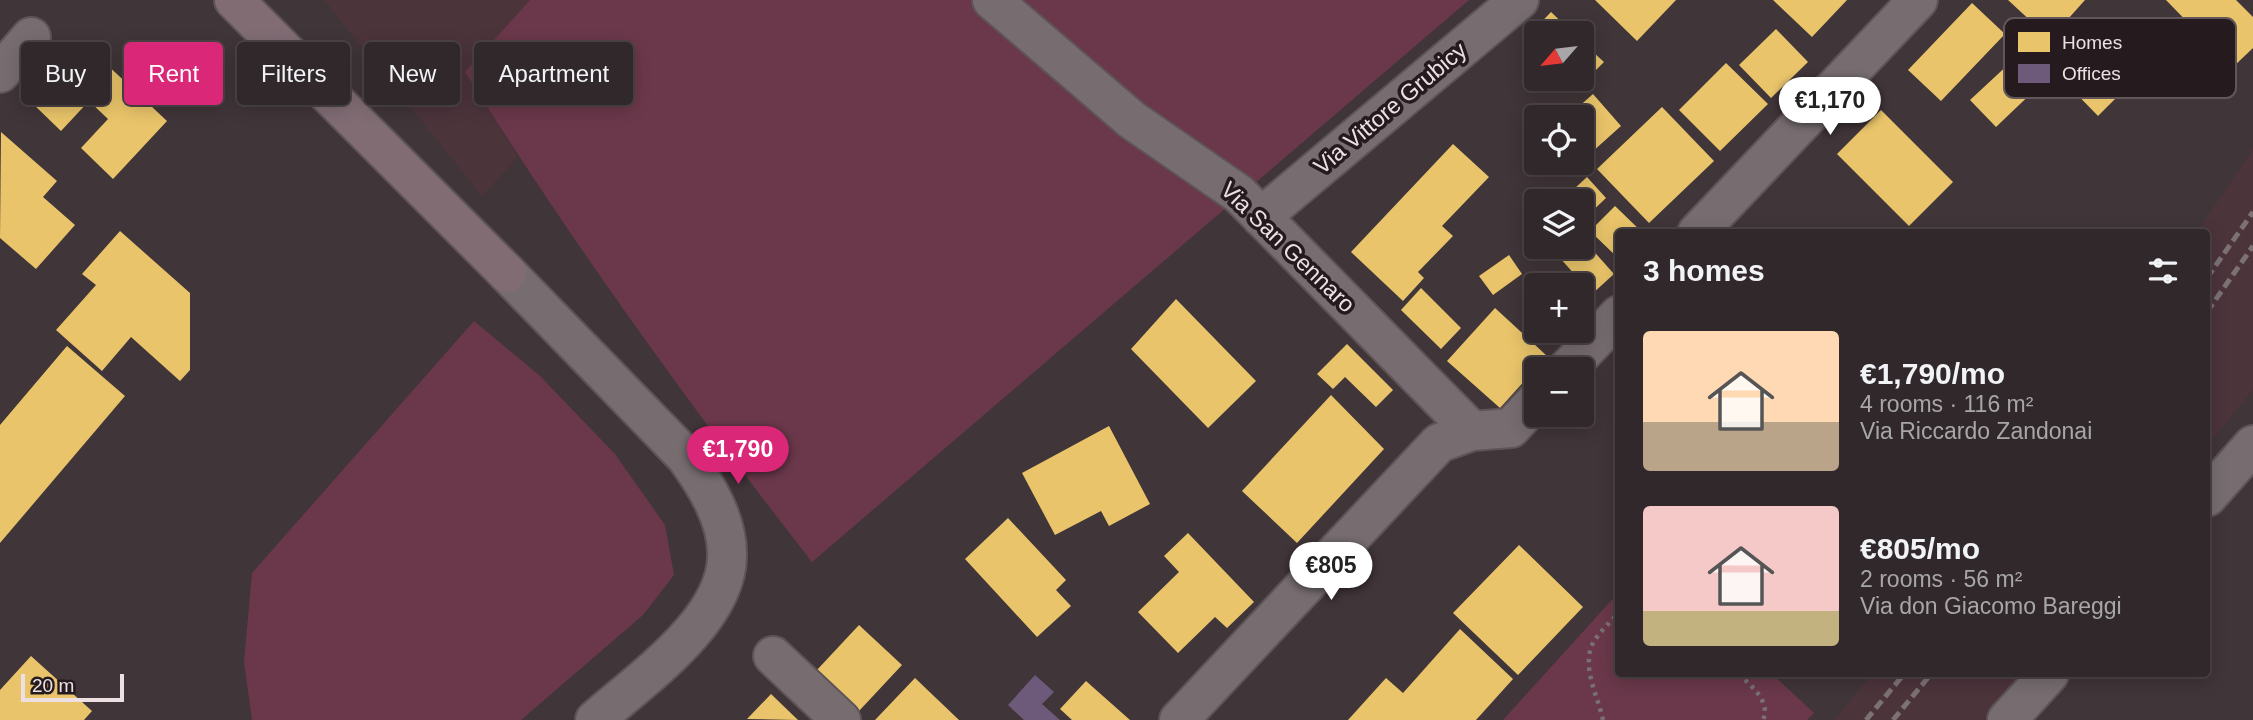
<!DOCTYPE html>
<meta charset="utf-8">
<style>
:root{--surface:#30282a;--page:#383032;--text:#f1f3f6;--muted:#a8a6a8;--line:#4b4447;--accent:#db2777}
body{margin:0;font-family:Arial,sans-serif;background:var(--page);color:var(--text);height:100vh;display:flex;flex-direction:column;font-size:26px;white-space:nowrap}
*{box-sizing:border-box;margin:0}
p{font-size:23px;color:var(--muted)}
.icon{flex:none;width:38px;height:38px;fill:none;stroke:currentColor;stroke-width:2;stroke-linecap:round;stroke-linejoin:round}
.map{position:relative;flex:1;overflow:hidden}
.drawer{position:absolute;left:1615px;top:229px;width:595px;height:448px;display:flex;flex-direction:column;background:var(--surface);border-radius:7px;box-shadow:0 4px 18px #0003,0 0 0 2px var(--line)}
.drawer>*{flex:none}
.guide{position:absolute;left:21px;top:42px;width:665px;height:63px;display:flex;gap:14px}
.needle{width:46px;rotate:242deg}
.fabs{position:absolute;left:1524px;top:21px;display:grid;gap:14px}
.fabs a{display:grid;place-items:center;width:70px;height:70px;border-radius:7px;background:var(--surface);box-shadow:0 4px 18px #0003,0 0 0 2px var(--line);font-size:35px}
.scale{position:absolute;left:21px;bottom:18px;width:103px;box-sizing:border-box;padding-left:7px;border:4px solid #ede0e3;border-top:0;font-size:19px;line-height:24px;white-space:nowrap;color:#ede0e3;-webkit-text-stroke:5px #251b1e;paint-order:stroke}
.price{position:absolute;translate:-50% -60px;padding:0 16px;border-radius:24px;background:#fff;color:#222;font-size:23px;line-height:46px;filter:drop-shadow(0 2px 4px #0008)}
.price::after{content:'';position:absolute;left:50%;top:42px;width:21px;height:16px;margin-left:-10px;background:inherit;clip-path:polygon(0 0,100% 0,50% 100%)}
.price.active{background:var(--accent);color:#fff}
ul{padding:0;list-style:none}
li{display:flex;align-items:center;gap:21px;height:175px;padding:0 28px}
li span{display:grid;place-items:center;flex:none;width:196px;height:140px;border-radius:7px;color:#555}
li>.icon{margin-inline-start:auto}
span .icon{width:84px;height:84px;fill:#fffc;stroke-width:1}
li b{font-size:30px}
h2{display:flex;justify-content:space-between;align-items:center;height:84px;padding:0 28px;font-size:30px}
.tag{padding:0 24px;border-radius:7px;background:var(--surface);box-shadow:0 4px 18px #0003,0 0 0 2px var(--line);font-size:24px;line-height:63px}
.tag.active{background:var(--accent);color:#fff}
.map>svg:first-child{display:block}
</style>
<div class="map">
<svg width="2253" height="720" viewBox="0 0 2253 720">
<rect width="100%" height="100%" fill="#403538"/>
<path fill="#4c343b" d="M324,0H530L465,72L518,157L482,196Z
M2253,149V390L2207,447V233H2196Z
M1872,674H2021L1983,720H1834Z"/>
<path fill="#6a384a" d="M530,0H1469L812,562C689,405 571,241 465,72Z
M474,321L540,376L615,454L665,525L674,575L643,615L521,720H252L244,662L252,573Z
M1619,592V674H1772L1814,713L1807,720H1503Z"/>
<path fill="#e9c46a" d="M1595,0H1676L1637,41Z
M1773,0H1847L1812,37Z
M2008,0H2085L2068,19L2081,31L2063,51Z
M2166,0H2236L2253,17V48L2232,68Z
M1972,3L2005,34L1941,101L1908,70Z
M1551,12L1573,33H1536V50L1525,39Z
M1776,29L1808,62L1771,98L1739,65Z
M1582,42L1604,62L1577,89L1566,79H1582Z
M86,45L167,121L113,179L81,148L108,119L89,101L61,131L32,103Z
M2080,59L2117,97L2098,116L2061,78Z
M2012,61L2037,88L1996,127L1970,100Z
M1726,63L1768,104L1720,151L1679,110Z
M1593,94L1621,126L1582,161V117H1567Z
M1662,107L1714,161L1649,223L1597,169Z
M1881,110L1953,182L1909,226L1837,154Z
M1,132L57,181L43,197L75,225L36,269L0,238Z
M1453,144L1489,177L1442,226L1453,236L1418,272L1424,278L1403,301L1351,252Z
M1587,177L1606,198L1582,221V201H1561Z
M1615,206L1643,233H1619V259L1590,231Z
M120,231L190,293V370L180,381L131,337L102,371L56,330L96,285L82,274Z
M1582,238L1614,274L1592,294L1560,258L1574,247H1582Z
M1509,255L1522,274L1493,295L1479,276Z
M1421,288L1461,328L1441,349L1401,310Z
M1176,299L1256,381L1208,428L1131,349Z
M1495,308L1547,356L1500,408L1447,361Z
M1347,344L1393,390L1376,407L1345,377L1333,389L1317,374Z
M67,346L125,396L0,543V425Z
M1331,395L1384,449L1297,543L1242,491Z
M1109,426L1150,504L1109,526L1101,511L1055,535L1022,473Z
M1008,518L1066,580L1056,590L1071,606L1037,637L965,559Z
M1188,533L1254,602L1227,628L1215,617L1178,653L1138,612L1179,572L1164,556Z
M1519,545L1583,607L1518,675L1453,613Z
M859,625L902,665L859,711L816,671Z
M1460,629L1513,679L1476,720H1348L1386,678L1403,693Z
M31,656L92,711L84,720H0V690Z
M915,678L959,720H875Z
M1086,681L1130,720H1072L1060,709Z
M771,694L798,720L747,719Z"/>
<path fill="#6d597a" d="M1035,675L1054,692L1042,704L1060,720H1024L1008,705Z"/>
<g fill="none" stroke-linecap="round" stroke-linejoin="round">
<defs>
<path id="minor" d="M992,0L1132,120L1239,194L1472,431
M0,73L31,37
M1261,217L1519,0
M1697,233L1918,0
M507,273L686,457C706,485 728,520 727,556C727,621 640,680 595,720
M1567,369L1619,315
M2207,497L2253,445
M773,656L841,720
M1179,720L1439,443L1472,431L1511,428L1536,401
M2007,720L2049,674"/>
<path id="highway" d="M234,0L507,273"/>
</defs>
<use href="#minor" stroke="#5e5457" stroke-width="42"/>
<use href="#highway" stroke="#5e5457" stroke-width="42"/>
<path stroke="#787073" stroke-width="4.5" stroke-dasharray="3.5 5" stroke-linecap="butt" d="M1739,674C1751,686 1771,701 1763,720
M1603,720C1598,696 1581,667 1593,643C1599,632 1611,622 1619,612"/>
<use href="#minor" stroke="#776d70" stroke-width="38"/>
<use href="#highway" stroke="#816c74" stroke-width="38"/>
<path stroke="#7c7274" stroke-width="5" stroke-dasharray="10 5" stroke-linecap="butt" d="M2207,278L2253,212
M2207,312L2253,246
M1866,720L1904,674
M1893,720L1931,674"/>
</g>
<g text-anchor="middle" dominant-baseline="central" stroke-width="7" stroke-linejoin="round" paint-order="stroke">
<g font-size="23" fill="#ede0e3" stroke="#251b1e">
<text transform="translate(1390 108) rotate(-40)">Via Vittore Grubicy</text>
<text transform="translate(1288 247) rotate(44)">Via San Gennaro</text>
</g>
</g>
<rect x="2004" y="18" width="232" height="80" rx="10" fill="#251b1e" stroke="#615659" stroke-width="2"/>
<rect x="2018" y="32" width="32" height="20" fill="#e9c46a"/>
<rect x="2018" y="64" width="32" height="19" fill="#6d597a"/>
<g font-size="19" fill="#ede0e3">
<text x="2062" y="49">Homes</text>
<text x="2062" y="80">Offices</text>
</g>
</svg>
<div class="fabs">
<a><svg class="needle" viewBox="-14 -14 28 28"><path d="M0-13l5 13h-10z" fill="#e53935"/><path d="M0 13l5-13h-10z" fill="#a8a6a8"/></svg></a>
<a><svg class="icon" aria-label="locate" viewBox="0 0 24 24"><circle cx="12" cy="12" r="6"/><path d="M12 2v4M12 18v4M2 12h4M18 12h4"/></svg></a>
<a><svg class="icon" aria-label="layers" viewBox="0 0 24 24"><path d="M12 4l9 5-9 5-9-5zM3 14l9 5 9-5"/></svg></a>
<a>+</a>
<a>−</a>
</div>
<div class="scale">20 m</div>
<b class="price" style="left:1830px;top:137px">€1,170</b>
<b class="price active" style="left:738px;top:486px">€1,790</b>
<b class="price" style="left:1331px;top:602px">€805</b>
<div class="guide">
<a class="tag">Buy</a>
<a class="tag active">Rent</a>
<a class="tag">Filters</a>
<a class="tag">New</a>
<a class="tag">Apartment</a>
</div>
<section class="drawer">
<h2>3 homes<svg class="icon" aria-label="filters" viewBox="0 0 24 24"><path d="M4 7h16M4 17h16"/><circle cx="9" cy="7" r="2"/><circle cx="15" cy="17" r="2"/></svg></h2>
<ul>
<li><span style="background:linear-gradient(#ffd9b3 65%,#b9a48a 0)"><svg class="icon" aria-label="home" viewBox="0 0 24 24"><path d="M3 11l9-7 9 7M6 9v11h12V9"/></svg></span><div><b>€1,790/mo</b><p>4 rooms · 116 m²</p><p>Via Riccardo Zandonai</p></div></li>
<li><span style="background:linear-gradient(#f6c9c9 75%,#c2b280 0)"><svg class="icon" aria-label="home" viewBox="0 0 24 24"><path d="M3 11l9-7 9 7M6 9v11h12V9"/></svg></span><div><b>€805/mo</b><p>2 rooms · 56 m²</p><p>Via don Giacomo Bareggi</p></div></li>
</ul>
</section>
</div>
